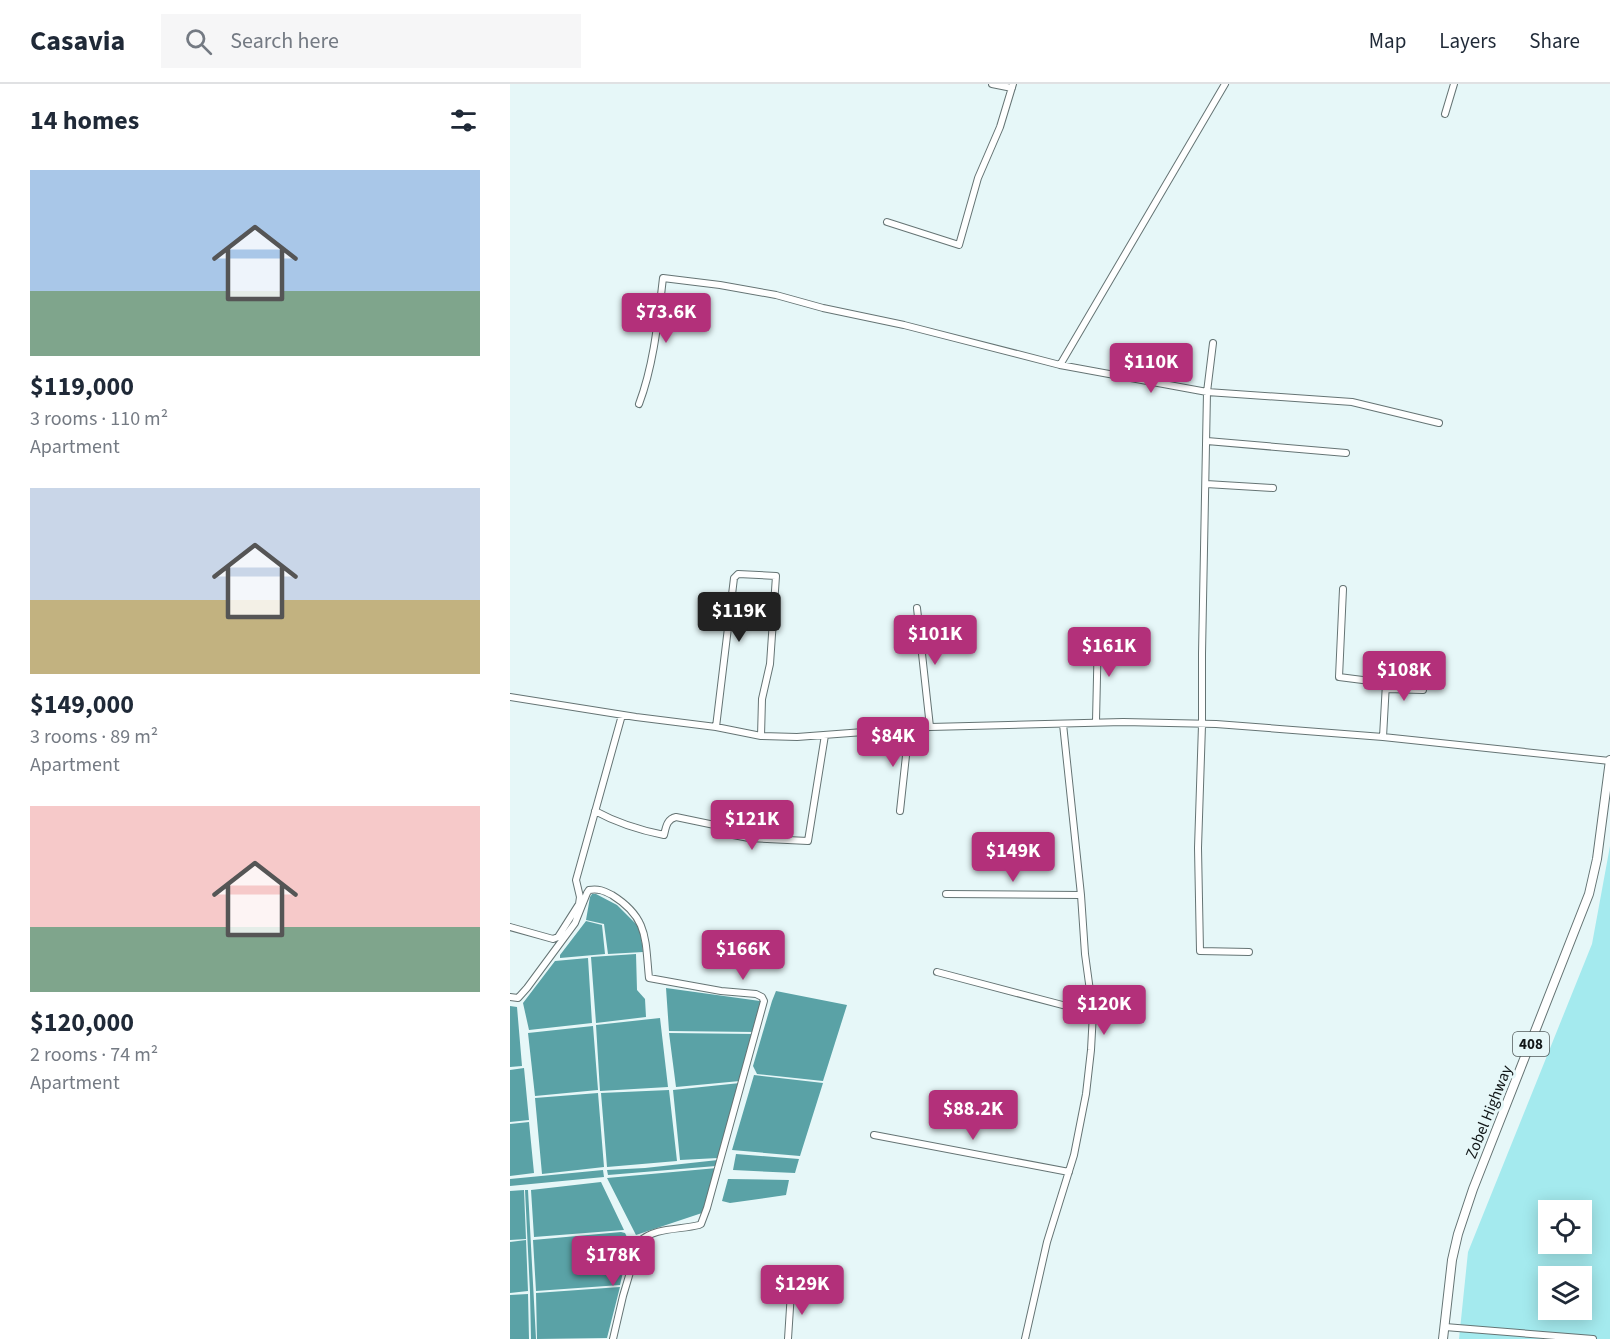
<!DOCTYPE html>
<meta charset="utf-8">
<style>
:root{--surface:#fff;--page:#f6f6f7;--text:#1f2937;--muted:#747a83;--line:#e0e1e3;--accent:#b3307a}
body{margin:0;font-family:"Source Sans 3",sans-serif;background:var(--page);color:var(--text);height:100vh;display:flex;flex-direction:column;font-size:22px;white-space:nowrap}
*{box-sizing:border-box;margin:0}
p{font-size:20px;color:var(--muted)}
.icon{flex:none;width:33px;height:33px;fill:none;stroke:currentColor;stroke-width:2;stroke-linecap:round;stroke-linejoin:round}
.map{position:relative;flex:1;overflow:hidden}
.side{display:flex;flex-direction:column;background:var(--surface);width:510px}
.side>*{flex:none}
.fabs{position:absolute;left:1028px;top:1116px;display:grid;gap:12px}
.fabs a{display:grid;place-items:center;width:54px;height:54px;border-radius:0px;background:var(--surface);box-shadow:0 3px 15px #0003;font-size:30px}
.price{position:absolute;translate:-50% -51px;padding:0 14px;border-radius:6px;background:var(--accent);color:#fff;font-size:20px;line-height:39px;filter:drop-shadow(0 2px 3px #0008)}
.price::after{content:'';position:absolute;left:50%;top:36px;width:18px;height:14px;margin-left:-9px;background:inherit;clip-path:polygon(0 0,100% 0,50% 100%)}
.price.active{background:#222;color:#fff}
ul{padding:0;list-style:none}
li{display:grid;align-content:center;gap:12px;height:318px;padding:0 30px}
li span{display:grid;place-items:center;height:186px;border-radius:0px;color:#555}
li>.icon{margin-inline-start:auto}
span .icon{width:108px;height:108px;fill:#fffc;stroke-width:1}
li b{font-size:26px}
h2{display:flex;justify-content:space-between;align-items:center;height:72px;padding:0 30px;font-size:26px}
header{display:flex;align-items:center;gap:36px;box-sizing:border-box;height:84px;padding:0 30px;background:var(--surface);border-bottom:2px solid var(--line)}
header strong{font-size:28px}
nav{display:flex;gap:33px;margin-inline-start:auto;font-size:21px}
.search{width:420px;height:54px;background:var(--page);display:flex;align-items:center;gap:15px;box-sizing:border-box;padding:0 21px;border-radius:0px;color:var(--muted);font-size:22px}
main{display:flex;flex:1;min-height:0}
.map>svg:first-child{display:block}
</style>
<header>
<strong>Casavia</strong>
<div class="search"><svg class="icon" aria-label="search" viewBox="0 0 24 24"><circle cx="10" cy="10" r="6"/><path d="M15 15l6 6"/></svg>Search here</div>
<nav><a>Map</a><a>Layers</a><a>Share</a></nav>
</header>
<main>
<section class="side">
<h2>14 homes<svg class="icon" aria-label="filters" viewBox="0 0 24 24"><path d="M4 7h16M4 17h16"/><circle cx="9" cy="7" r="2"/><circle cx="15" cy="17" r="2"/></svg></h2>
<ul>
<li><span style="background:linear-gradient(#a9c7e8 65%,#7fa58c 0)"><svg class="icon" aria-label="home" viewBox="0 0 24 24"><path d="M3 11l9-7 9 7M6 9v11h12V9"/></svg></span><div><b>$119,000</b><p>3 rooms · 110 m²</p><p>Apartment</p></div></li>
<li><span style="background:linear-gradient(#c9d6e8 60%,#c2b280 0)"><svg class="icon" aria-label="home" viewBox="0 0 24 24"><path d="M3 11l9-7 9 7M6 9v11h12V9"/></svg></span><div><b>$149,000</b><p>3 rooms · 89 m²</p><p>Apartment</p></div></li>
<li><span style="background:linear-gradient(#f6c9c9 65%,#7fa58c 0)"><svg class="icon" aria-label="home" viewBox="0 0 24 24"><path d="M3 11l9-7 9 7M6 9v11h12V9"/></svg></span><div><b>$120,000</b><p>2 rooms · 74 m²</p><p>Apartment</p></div></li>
</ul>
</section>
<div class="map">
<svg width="1100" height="1255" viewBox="0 0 1100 1255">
<rect width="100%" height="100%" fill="#e6f7f8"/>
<path fill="#a4eaee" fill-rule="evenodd" d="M1100,762V1255H949L958,1168L1082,860ZM1038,1126H1071V1160H1038ZM1038,1192H1071V1226H1038Z"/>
<path fill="#5aa2a6" d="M82,810H86L107,821L130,844L133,868L98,870L94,840L76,836L80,813Z
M76,837L92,841L95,870L50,874V871Z
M126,870L127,906L135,915L136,933L86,939L81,873Z
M78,874L82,939L19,946L13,919L45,877Z
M156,904L250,917L252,920L245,948L159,947Z
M266,907L337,921L313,997L247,990L243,982L262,917Z
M0,922L7,923L12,982L0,983Z
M150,934L158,1003L90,1007L86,941Z
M83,942L88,1006L25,1012L18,949Z
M159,949L244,950L230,997L166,1003Z
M14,984L19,1036L0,1038V986Z
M244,991L313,999L290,1072L222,1066Z
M230,999L208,1074L170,1076L163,1006Z
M159,1006L167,1077L97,1083L91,1009Z
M88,1009L94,1083L32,1090L25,1014Z
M19,1038L24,1089L0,1092V1040Z
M226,1070L289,1075L285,1089L223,1086Z
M208,1076L206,1082L98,1091L97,1086L135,1084Z
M207,1084L196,1124L192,1129L126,1151L97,1094Z
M93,1086L94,1093L0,1102V1095Z
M218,1095L279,1096L276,1111L220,1119L212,1117Z
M91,1098L114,1146L24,1153L21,1106Z
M14,1106L16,1155L0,1156V1107Z
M15,1106H18L26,1255H21L20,1208Z
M111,1148L115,1149L120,1159L110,1201L26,1207L23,1156Z
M16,1156L18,1207L0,1209V1158Z
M110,1203L97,1254L27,1255L26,1209Z
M18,1210L19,1255H0V1211Z"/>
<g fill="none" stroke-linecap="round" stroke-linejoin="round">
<defs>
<path id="minor" d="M482,0L502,4
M935,30L944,0
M377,138L449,161L468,94L490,43L503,0
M703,259L697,308L842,318L929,339
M550,281L715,0
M129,320C144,280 148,236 153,194L210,201L266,211L313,224L394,241L550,281L697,308L692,570V641L688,764L690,867L739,868
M697,357L836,369
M696,400L763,404
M833,505L829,593L876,599L873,653
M407,524L420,643
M876,605L913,606
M0,613L126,633L206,643L251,652L287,653L420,643L613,638L706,640L873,653L1100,677
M586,637L588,549
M206,643L224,494L228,490L266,492L260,580L252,615L251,652
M85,727C107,739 129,746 154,751C156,743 157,735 166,733L214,743L223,751L239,754L298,757L315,651
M390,727L399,644
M436,810L571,811
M0,843L43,855L48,853L69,820L70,813L66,796L112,631
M427,888L583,929
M0,913L8,914L17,904L65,839L77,809L79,806C88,804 94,807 102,811C139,834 135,856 139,894L211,907L246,910L252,913L254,917L197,1124L191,1140L189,1141C170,1146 144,1143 129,1158L113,1212L103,1255
M364,1051L559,1088
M935,1243L1083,1255
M278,1255L281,1208
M515,1255L537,1158L564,1071L576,1010L581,966L583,929L575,870L571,811L553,640"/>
<path id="major" d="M933,1255L942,1176L948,1150L963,1105L1079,810L1087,775L1100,676"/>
</defs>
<use href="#minor" stroke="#657474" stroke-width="8"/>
<use href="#major" stroke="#657474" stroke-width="10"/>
<use href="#minor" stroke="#fff" stroke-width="6"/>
<use href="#major" stroke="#fff" stroke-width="8"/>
</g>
<g text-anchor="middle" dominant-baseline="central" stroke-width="6" stroke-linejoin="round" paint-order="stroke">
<rect fill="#e6f7f8" stroke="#515a5a" stroke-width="1.5" x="1003" y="948" width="36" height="24" rx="4.5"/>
<g font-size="15" font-weight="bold" fill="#111617">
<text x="1021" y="960">408</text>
</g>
<g font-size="16" fill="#111617" stroke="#e6f7f8">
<text transform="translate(979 1028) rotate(-68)">Zobel Highway</text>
</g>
</g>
</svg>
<div class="fabs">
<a><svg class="icon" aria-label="locate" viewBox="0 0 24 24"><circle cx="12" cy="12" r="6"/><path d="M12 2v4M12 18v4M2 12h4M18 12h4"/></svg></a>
<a><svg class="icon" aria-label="layers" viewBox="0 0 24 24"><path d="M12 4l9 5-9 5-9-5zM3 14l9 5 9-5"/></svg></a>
</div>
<b class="price" style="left:156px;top:260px">$73.6K</b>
<b class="price" style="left:641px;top:310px">$110K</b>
<b class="price active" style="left:229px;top:559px">$119K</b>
<b class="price" style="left:425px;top:582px">$101K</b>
<b class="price" style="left:599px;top:594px">$161K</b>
<b class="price" style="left:894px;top:618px">$108K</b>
<b class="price" style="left:383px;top:684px">$84K</b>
<b class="price" style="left:242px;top:767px">$121K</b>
<b class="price" style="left:503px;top:799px">$149K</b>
<b class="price" style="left:233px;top:897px">$166K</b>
<b class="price" style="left:594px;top:952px">$120K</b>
<b class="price" style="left:463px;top:1057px">$88.2K</b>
<b class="price" style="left:103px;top:1203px">$178K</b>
<b class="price" style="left:292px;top:1232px">$129K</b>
</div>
</main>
